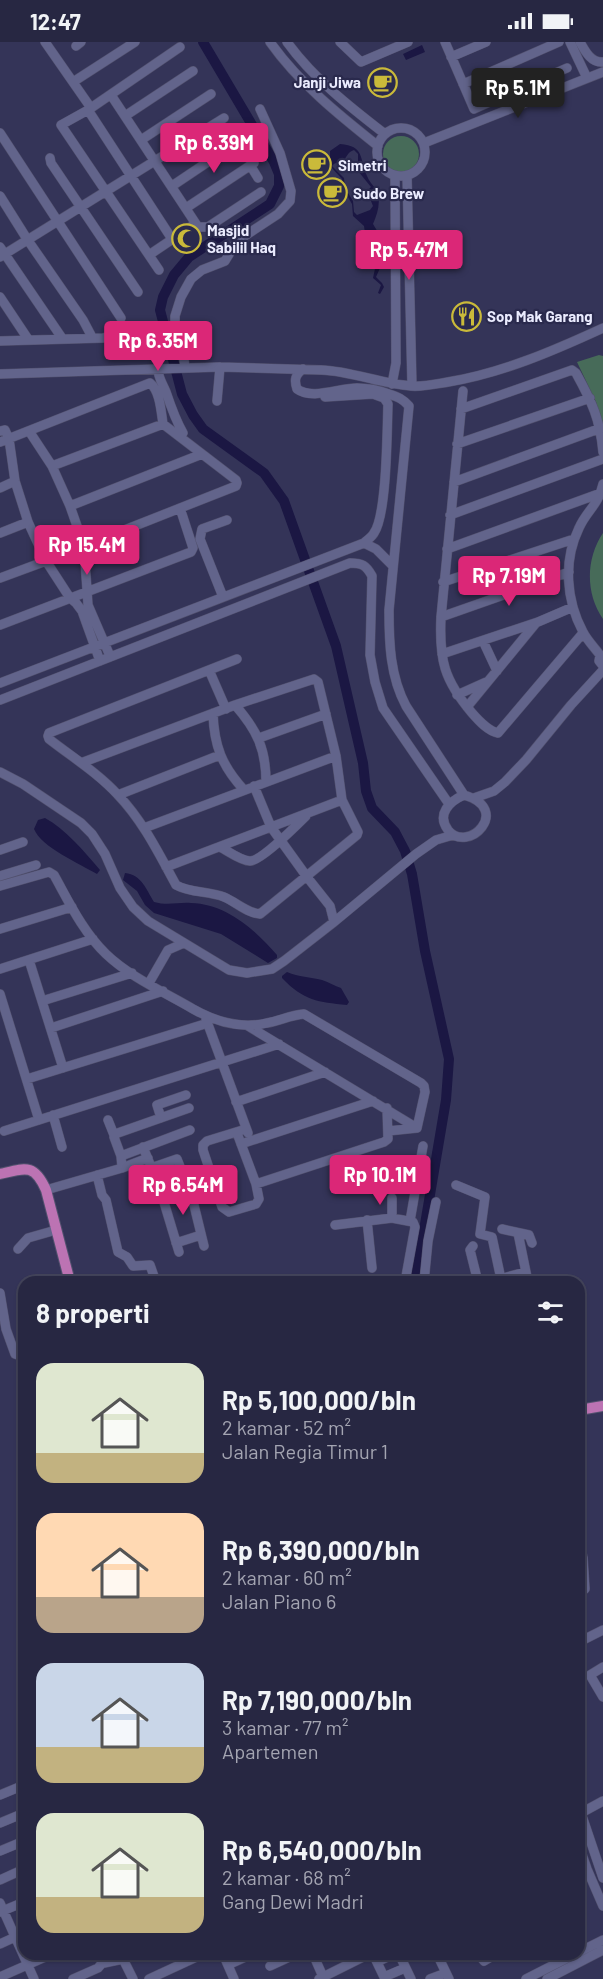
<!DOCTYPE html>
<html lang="id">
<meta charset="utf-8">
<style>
:root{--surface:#272742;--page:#2f2f49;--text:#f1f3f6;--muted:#a4a5b2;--line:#43445b;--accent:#db2777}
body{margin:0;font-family:Barlow,sans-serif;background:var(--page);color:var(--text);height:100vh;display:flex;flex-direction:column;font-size:22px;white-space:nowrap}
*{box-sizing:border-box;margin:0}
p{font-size:20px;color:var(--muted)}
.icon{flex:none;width:33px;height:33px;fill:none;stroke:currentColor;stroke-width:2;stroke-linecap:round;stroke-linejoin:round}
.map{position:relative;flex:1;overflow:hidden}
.panel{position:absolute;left:18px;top:1234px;width:567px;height:684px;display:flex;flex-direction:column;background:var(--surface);border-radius:18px;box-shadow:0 2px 4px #0004,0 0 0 2px var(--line)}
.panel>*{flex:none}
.price{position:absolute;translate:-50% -51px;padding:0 14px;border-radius:6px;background:var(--accent);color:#fff;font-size:20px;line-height:39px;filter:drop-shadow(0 2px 3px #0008)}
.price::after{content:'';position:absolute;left:50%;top:36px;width:18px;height:14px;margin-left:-9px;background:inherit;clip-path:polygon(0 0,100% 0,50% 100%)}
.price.on{background:#222;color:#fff}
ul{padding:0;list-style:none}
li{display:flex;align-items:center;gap:18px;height:150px;padding:0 18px}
li span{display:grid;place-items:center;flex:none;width:168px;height:120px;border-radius:18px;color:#555}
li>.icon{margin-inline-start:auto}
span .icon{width:72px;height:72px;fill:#fffc;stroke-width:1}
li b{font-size:26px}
h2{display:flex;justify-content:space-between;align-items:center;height:72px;padding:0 18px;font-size:26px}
.status{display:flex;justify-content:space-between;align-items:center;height:42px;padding:0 30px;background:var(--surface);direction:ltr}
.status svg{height:16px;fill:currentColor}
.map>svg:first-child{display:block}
</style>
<div class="status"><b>12:47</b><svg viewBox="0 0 49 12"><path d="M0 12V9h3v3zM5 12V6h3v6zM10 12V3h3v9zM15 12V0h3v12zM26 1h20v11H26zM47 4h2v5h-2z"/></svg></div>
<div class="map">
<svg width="603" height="1937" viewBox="0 0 603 1937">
<rect width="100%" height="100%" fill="#343458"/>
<path fill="#476b59" d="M383 112a18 18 0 1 1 36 0a18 18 0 1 1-36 0Z
M599,313L603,314V383L596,360L577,320Z
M603,491V577C585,551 586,516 603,491Z"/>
<path fill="#1b1743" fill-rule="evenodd" d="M422,3L425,10L406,18L403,12Z
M340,102C365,104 359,116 367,134C369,139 372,142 375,146C382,158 378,170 373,182L379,192L378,206L380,215V226L376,235L382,241L384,245L380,252L378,251L381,243L373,236L376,222L367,205L364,184L353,174L352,162L345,150L342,137L330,124V109ZM354,108L358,112V129L371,145L363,153L371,159L373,164L370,168L357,173L354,170L353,159L345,146L344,136L332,124C335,120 338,121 342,119C348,115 347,110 354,108Z
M45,776C65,787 84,809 100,828L97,832C80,822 41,805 34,787L38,778Z
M125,831C142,833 146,847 154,860C168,864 178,860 191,861C227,862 255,888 277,913V916L268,921L221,892L154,871L145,863L137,849L123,838Z
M287,930C299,935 310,935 322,938C328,940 335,944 341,946L349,960L347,963C318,960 304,959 282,936V934Z"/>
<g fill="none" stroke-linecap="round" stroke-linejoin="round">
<path stroke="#1b1743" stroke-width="10" d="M203,0L274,120L279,132V144L270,162L189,215L174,233L163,255L160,268L182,352L193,373L203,387L264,431L284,459L336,604L363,721L366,749L372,766L395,790L405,809L412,832L425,909L449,1017L446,1058L423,1194L413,1240"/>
<defs>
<path id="minor" d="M45,0L91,66
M270,0C299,41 339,73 378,104
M287,0C313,36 350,65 385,92
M340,0L361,20L408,0
M445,0L474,67L567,26
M570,0L587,36
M580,0C585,9 591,21 603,20
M76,4L81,0
M451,15L486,0
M73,40L135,0
M463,42L559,0
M111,53L198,185H208L261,150
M88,68L172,197
M125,74L193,29
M377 110a24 24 0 1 1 48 0a24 24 0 1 1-48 0Z
M0,91L121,276
M141,98L211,52
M424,101L603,30
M50,116L51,121L138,250
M250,123L258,136
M407,133L412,344
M172,144L242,97
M0,154L27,197L83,278L92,295
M186,166L254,121
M0,205L62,296
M149,213L195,182
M0,215L224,76
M159,228L61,83L88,68L180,5
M0,255L28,297
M0,299L103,296L110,294
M185,326L182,301L175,280V274L181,255L191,237L202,228L225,219L237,199L278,172L290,159L291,149L280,111L260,67
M158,327C158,336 163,342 166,350C171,365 175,377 183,391
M303,327C295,333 294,338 297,347C312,358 339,346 357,346C368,346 378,348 389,352C398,355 403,357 409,364L389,568C389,601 390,634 406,664L464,753
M0,332L220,325L321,328C352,329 381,342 411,344C423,345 436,342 448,340C502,331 553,309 603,286
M392,342L396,321L395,133
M463,349L441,575C439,618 444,638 472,671C479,679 488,689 498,691L583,591
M325,355L373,352L384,356L388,362C387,388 387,473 374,491C372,495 367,498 364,501
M217,359L220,325
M461,367L572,328L576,331C592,360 600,377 603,410
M0,389L5,388L9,397L15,439L28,480L46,519L70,556L76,561L82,569L100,619
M29,389L52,424L70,464L84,504L88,563L110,614
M0,400L150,341C160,349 161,369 163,382L236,438L237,441L236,444L84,504
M457,402L590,356
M52,424L163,382
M454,440L601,386
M603,442C598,464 587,468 579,486C563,519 566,558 583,590C587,598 594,605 600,613L599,619L603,624
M0,446L15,439
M70,464L202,412
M450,473L603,417
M0,491L28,480
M447,507L601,451
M0,536L46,519
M443,540L574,497
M223,555L200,497L202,487L227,478
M441,575L569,530
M0,583L191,510L193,506L180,466
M483,599L497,629
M442,612L538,580L573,565
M209,628L226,667
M0,641L364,501L376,507L393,524
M457,653L486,640
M0,658L350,521C362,521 366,523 372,534L370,613L375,640L383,666L449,762
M235,663C257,688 266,707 266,740
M467,665L536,581
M213,671C214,704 222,724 244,748
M259,696L326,672
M81,721L235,663L314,637L318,640L336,714L342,758L358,790L357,793L260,872C247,871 236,860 224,855C209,849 190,851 176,843C159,812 143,779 118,753C98,731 72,715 49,697L48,694L49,691L237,617
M0,730L23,742L81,781L92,792L105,812L120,846L133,865L148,879L229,928L247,931L272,927L284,919L334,880L416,812L436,798L453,793
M254,744L271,785L307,835L330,864L334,880
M118,753L220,713
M464,753C513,767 468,813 448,788C436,772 450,759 464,753Z
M474,756L494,749L505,740L526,718L571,663L603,628
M144,786L336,714
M220,805C228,809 241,819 250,819C261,819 297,783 306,774
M0,808L23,800
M166,825L342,758
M0,834L36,823
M0,844L49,830L54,833C69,860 83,890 106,912C130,935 164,950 193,967C216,980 241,987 267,981C279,979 291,973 304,972L421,1041L424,1044L425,1050L417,1086L388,1089
M0,887L72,865
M29,918L63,1026
M0,927L93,897
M149,941L168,908L184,901
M0,952L39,1078
M42,959L132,931
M206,977L248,1091
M248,984L417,1086
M51,986L163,949
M27,1037L208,981
M236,1060L325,1030
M53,1073L62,1105
M161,1076L157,1063L186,1053
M108,1078L114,1093
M4,1089L279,1002
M237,1091L256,1142L259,1157L256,1162L229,1170L222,1165L203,1108V1103L207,1099L246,1087
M241,1102L373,1059
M143,1105L160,1147L185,1137L177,1117L151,1126
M121,1114L190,1088
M122,1126L148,1116
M97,1133L102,1153L106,1158L118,1210L127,1215L133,1224L150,1223L156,1240
M256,1142L384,1100L388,1097L387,1066
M456,1143L485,1155L480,1192L492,1195L501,1237
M137,1147L157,1140
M160,1147L179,1210
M46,1148L122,1126L121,1114L114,1095L115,1092L189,1066
M192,1155L204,1204
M392,1156V1176
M367,1178L372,1226
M410,1179L423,1104
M335,1183L392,1176L413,1180L415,1185L405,1240
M502,1187L529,1193L532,1201
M518,1191L528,1240
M176,1201L201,1193
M473,1204L470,1208L478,1240
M18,1207L28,1196L56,1188
M284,1240L304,1238L306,1240
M424,1240L428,1199L436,1160
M489,1240L525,1230
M0,1251L6,1287L15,1312L18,1313L24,1310
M579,1320L582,1364
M579,1499L583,1516L585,1547L579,1552
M579,1600L603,1588
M603,1625L590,1633L603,1655
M0,1753L24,1743
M579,1765L603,1836
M581,1771L603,1759
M0,1781L24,1771
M579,1804L587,1827L603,1864
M0,1809L24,1799
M0,1838L24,1827
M0,1861L34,1937
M0,1870L24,1860
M0,1902L24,1891
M579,1910L603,1898
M223,1912L234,1937
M313,1912L324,1937
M373,1912L385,1937
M399,1912L411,1937
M437,1912L449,1937
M478,1912L484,1919L496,1912
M377,1920L394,1912
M104,1921L123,1917L133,1937
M228,1923L252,1912
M270,1924L296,1912
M0,1935L52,1912
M384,1935L405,1926
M73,1937L98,1926L104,1919L103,1912
M149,1937L203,1912
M319,1937L369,1912
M430,1937L446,1931
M526,1937L575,1912
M547,1937L603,1908"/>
<path id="major" d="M0,1132C25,1126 34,1121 46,1148L70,1240
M579,1368L603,1364"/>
</defs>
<use href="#minor" stroke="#52516e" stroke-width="10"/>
<use href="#major" stroke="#52516e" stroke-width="12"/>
<use href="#minor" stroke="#62648b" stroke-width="9"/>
<use href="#major" stroke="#bc73b3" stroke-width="10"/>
</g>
<defs>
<symbol id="cafe-ring" viewBox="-11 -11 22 22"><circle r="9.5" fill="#2a2a4d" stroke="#caba3a" stroke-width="1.5"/><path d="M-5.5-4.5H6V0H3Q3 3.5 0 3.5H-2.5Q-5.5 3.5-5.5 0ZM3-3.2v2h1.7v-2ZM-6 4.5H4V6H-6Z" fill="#caba3a"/></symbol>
<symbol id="mosque-ring" viewBox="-11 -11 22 22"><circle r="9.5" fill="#2a2a4d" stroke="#caba3a" stroke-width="1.5"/><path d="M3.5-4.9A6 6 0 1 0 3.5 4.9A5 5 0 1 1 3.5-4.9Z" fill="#caba3a"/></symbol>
<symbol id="restaurant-ring" viewBox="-11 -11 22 22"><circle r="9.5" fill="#2a2a4d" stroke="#caba3a" stroke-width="1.5"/><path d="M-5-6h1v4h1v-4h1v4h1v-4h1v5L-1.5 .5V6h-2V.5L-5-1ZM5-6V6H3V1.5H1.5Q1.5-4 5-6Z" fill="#caba3a"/></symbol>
</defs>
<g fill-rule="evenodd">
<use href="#cafe-ring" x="366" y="24" width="33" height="33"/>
<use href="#cafe-ring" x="300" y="106" width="33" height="33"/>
<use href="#cafe-ring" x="316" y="134" width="33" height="33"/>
<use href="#mosque-ring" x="170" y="180" width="33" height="33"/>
<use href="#restaurant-ring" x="450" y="258" width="33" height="33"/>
</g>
<g text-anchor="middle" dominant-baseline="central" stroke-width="4.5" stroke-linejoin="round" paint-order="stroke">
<g font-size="15" font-weight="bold" fill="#eaebfe" stroke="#2a2a4d" text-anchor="start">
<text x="361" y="40" text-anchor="end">Janji Jiwa</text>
<text x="338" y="123">Simetri</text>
<text x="353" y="151">Sudo Brew</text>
<text x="207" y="188">Masjid<tspan x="207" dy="17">Sabilil Haq</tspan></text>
<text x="487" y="274">Sop Mak Garang</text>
</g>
</g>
</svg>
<b class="price on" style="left:518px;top:77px">Rp 5.1M</b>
<b class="price" style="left:214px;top:132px">Rp 6.39M</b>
<b class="price" style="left:409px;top:239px">Rp 5.47M</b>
<b class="price" style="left:158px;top:330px">Rp 6.35M</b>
<b class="price" style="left:87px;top:534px">Rp 15.4M</b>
<b class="price" style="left:509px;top:565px">Rp 7.19M</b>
<b class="price" style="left:380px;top:1164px">Rp 10.1M</b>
<b class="price" style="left:183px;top:1174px">Rp 6.54M</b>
<section class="panel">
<h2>8 properti<svg class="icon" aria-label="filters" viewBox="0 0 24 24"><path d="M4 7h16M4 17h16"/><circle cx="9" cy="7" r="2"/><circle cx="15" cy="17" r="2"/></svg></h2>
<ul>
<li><span style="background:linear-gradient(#dfe7d0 75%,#c2b280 0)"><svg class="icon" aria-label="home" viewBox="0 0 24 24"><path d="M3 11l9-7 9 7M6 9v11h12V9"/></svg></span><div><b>Rp 5,100,000/bln</b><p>2 kamar · 52 m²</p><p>Jalan Regia Timur 1</p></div></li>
<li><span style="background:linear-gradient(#ffd9b3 70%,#b9a48a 0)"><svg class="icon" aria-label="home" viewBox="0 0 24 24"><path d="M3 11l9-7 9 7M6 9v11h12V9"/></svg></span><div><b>Rp 6,390,000/bln</b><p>2 kamar · 60 m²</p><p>Jalan Piano 6</p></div></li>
<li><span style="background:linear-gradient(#c9d6e8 70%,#c2b280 0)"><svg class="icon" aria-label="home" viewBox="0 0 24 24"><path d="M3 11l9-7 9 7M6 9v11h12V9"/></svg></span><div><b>Rp 7,190,000/bln</b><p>3 kamar · 77 m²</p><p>Apartemen</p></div></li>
<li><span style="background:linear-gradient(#dfe7d0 70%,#c2b280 0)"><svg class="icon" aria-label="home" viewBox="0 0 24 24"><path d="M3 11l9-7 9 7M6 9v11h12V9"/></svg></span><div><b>Rp 6,540,000/bln</b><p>2 kamar · 68 m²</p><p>Gang Dewi Madri</p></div></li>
</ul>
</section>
</div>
